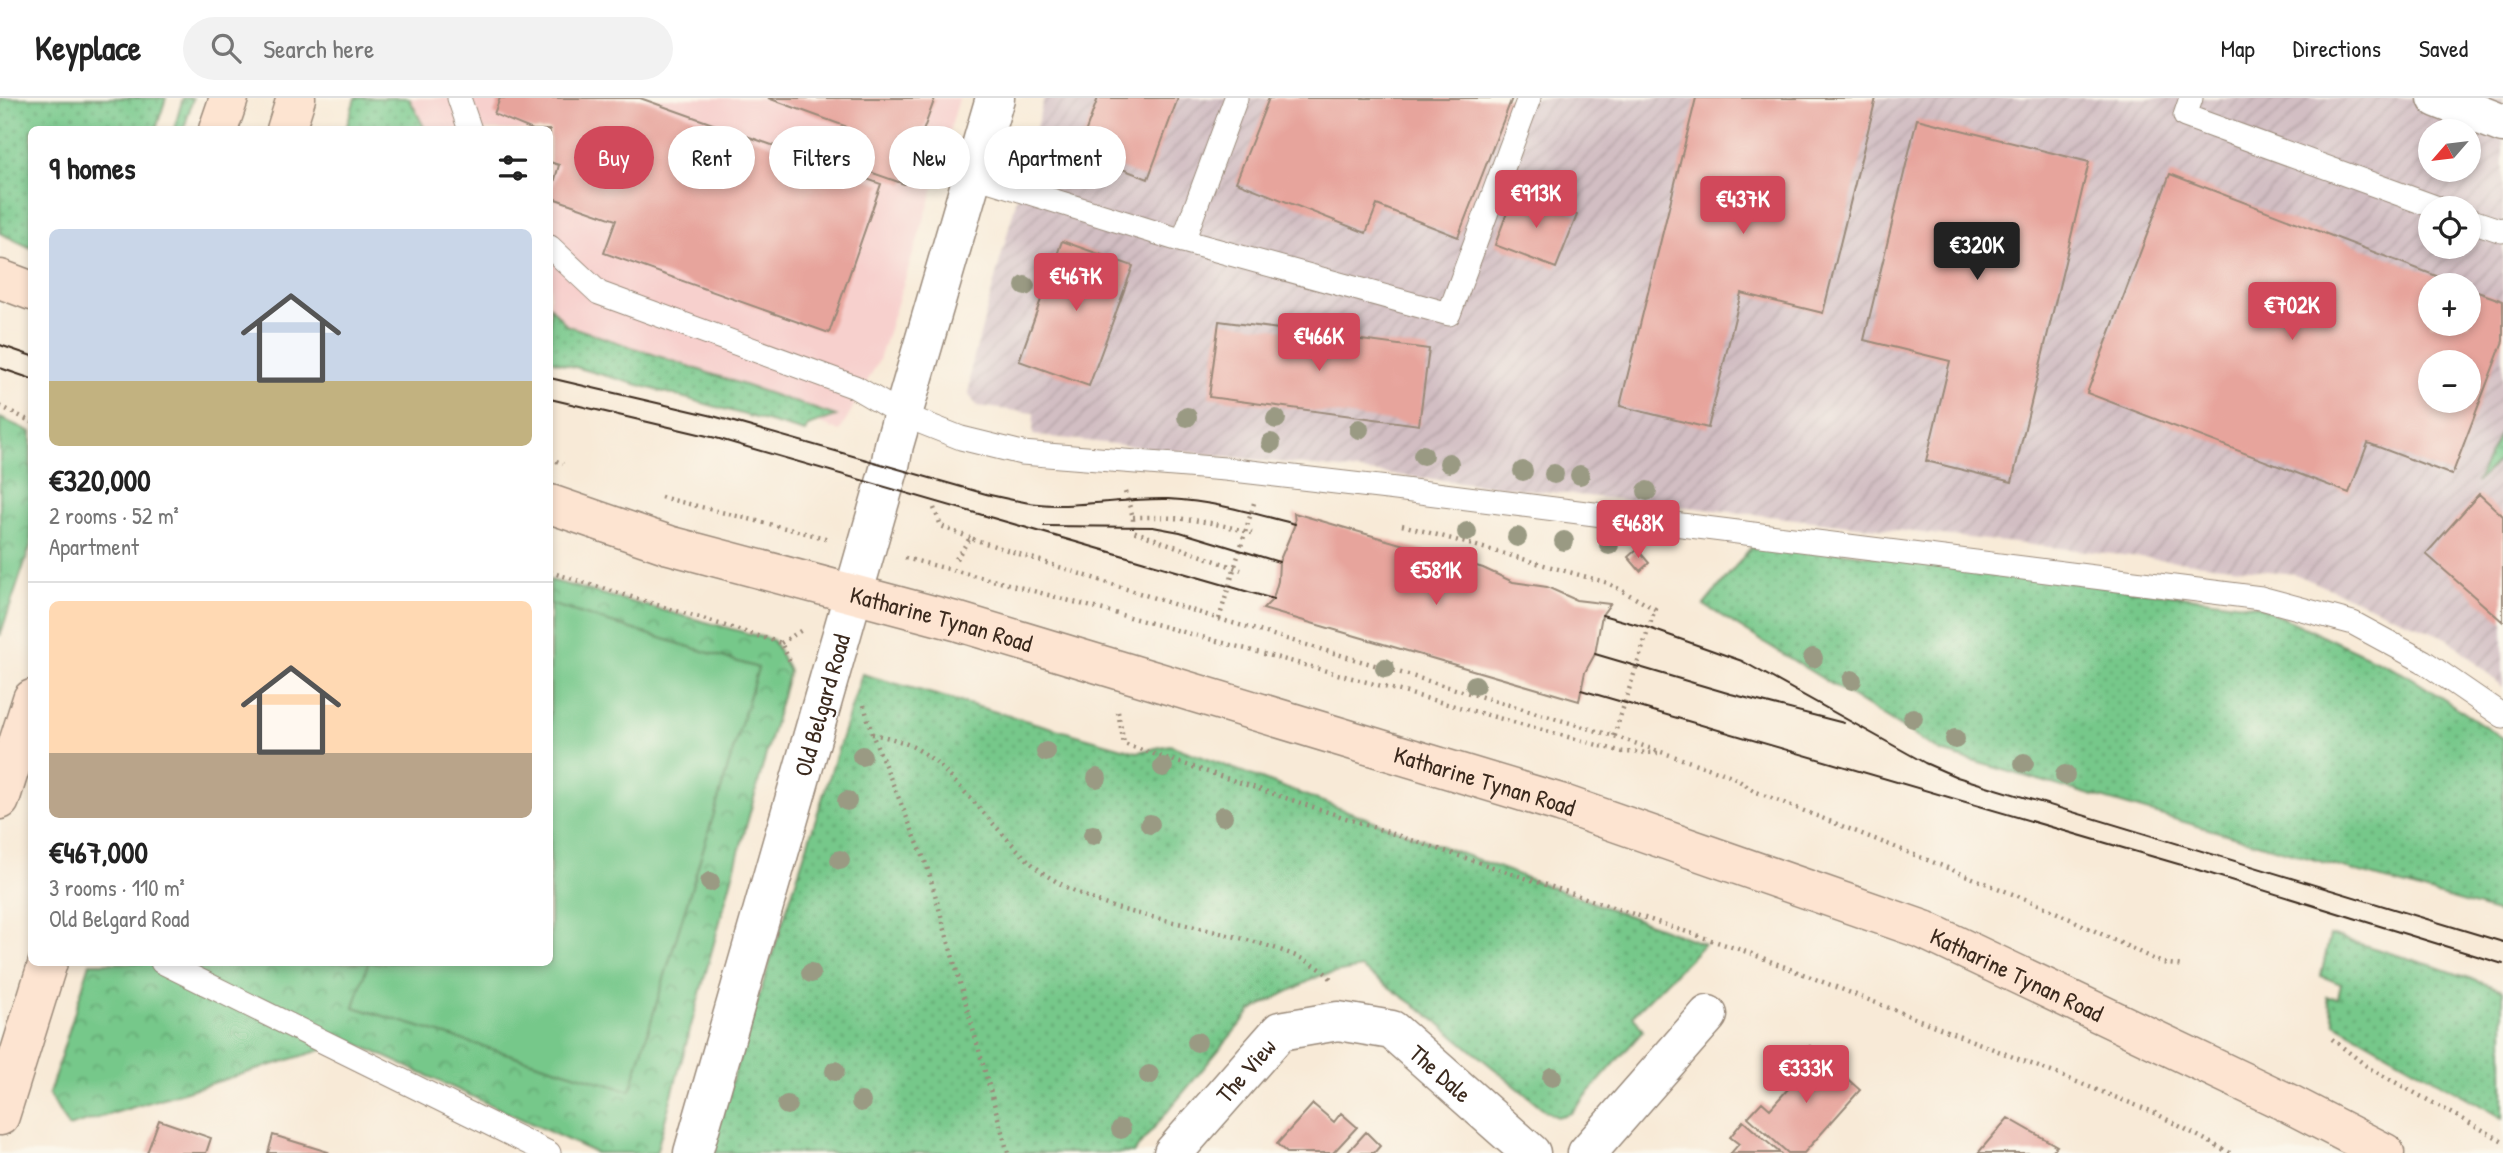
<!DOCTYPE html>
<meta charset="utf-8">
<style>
:root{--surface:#fff;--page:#f2f2f2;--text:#222;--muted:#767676;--line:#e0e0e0;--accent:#d1495b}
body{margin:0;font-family:"Patrick Hand",sans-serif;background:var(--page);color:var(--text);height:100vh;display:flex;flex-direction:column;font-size:26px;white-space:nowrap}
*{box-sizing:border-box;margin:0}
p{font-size:23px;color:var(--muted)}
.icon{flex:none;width:38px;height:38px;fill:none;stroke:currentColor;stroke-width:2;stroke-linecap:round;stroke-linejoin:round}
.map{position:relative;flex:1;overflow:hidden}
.sheet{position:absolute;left:28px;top:28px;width:525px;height:840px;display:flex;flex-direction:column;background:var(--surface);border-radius:10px;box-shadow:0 4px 10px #0003}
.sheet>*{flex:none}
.banner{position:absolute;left:574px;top:28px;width:665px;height:63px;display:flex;gap:14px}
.needle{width:46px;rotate:242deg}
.fabs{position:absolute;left:2418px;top:21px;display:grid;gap:14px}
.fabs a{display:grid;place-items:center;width:63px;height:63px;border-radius:50%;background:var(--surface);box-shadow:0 4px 10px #0003;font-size:35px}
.price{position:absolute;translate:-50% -60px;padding:0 16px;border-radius:7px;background:var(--accent);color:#fff;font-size:23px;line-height:46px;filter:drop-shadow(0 2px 4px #0008)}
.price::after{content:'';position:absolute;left:50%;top:42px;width:21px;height:16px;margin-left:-10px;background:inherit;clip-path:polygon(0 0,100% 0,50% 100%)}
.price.active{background:#222;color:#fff}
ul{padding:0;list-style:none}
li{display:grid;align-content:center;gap:14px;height:371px;padding:0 21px}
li+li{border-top:2px solid var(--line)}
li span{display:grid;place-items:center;height:217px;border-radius:10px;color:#555}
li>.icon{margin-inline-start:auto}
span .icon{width:126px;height:126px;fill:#fffc;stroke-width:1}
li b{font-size:30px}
h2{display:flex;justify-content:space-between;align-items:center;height:84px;padding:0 21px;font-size:30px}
.tag{padding:0 24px;border-radius:32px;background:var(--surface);box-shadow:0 4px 10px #0003;font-size:24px;line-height:63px}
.tag.active{background:var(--accent);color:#fff}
header{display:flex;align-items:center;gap:42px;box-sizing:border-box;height:98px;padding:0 35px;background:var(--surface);border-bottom:2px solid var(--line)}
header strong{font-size:33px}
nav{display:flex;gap:38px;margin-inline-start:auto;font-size:24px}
.search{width:490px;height:63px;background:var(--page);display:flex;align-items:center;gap:18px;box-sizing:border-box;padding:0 24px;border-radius:38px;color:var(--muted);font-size:26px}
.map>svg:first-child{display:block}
</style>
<header>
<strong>Keyplace</strong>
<div class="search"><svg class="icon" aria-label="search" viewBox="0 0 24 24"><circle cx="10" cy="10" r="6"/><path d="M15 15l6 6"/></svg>Search here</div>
<nav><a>Map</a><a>Directions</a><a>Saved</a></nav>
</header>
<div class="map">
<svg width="2503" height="1055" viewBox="0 0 2503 1055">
<defs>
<pattern id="industrial-furrows" width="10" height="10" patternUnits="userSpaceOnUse" patternTransform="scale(1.75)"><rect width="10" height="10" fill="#d2bec3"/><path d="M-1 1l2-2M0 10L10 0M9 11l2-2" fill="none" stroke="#b5a3a7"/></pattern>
<pattern id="grass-dots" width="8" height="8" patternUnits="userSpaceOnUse" patternTransform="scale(1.75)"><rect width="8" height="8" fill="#76c88a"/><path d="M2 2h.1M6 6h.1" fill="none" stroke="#62a370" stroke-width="1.8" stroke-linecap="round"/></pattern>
<pattern id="park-crowns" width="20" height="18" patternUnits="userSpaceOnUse" patternTransform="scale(1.75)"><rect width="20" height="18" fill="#76c88a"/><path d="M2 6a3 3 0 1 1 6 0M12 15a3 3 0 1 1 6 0" fill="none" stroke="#62a370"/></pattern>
</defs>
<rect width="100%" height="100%" fill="#fbf7ec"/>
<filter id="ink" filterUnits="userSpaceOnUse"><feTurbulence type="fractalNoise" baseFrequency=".0143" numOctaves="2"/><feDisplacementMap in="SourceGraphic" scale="14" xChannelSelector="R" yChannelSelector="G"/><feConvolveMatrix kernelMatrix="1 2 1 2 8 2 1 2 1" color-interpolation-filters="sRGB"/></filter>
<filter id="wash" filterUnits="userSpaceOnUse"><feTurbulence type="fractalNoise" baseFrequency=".00686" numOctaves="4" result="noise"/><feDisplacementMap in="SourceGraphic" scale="28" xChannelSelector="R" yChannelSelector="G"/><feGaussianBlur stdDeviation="1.57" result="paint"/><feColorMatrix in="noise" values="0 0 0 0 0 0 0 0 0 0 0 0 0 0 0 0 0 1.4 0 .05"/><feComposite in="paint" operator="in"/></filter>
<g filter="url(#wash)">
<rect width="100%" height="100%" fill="#f8ead7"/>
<path fill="#f7d0cd" d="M385,0H959L931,100L879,262L840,333L550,231V32H375Z"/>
<path fill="url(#industrial-furrows)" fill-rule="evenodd" d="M1044,0H2503V589L2449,541L2295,476L1033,337L1034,315L977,308L969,297L971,270ZM2431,33H2469V72H2431ZM2431,110H2469V149H2431ZM2431,187H2469V226H2431ZM2431,264H2469V303H2431Z"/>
<path fill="url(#grass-dots)" stroke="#587954" stroke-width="2" d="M0,0H166L156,31L32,32L31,150L0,135Z
M183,0H193L184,31H174Z
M355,0H409L425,31H346Z
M550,208L566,227L836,318L808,328L805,334L550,262Z
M2503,328V358L2476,385Z
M1756,443L2258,508L2402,574L2503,640V816L1941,654L1704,507Z
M862,576L1137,654L1170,647L1704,846L1633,917L1643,933L1571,1015L1557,1019L1546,1013L1425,914L1361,870L1319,878L1252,912L1133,1055H709Z
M2330,837L2437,869L2503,892V1020L2335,925L2327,899L2338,900L2341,886L2321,878Z"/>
<path fill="url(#park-crowns)" stroke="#587954" stroke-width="2" d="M0,320L31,334V446L0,538Z
M550,482L773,542L789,573L656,1055H596L351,943L68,1029L49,996L90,865L550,864Z"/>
<path fill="#76c88a" stroke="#587954" stroke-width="2" d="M550,506L758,570L630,993L354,909L368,865L550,864Z"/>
<g id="blocks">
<path fill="#e7a49c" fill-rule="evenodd" d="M500,0H640L881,86L829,235L604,155L616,122L550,99L559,67L550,64V32H533L494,16Z
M768,0H935L904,86L833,61L845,28Z
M1098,0H1178L1148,81L1078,54Z
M1269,0H1512L1458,139L1377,107L1366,135L1236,84Z
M1696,0H1876L1823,215L1741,195L1708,330L1620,308Z
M1917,21L2089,64L2012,384L1926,363L1950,263L1864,242Z
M2170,76L2460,187H2431V226H2469V191L2503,203V243L2452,377L2368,345L2349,395L2087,295ZM2431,264H2469V303H2431Z
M1515,93L1577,117L1556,170L1495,147Z
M1062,143L1133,168L1089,288L1019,263Z
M1219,223L1429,251L1419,327L1209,299Z
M2479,396L2503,418V524L2426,456Z
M1294,415L1483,470L1513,484L1547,489L1576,502L1610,506L1602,517L1595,556L1585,574L1579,603L1263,511L1273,501L1278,483L1279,464L1295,426Z
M1637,451L1649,465L1640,473L1628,459Z
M1810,948L1860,992L1804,1055H1788L1748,1019L1762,1004L1770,1011L1806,971L1797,963Z
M1313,1006L1334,1024L1341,1015L1357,1029L1333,1055H1287L1277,1046Z
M2008,1020L2057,1048L2050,1055H1978Z
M159,1022L211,1040L206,1055H147Z
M1743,1023L1780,1055H1731L1739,1046L1730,1039Z
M1366,1034L1380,1048L1374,1055H1347Z
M273,1037L328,1054L327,1055H268Z"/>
</g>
</g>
<g filter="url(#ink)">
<use href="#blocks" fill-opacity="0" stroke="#9a8a7a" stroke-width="2"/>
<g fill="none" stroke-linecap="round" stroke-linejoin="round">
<defs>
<path id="service" d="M459,0L470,32
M2191,0L2185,18L2438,110
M972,77L1183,143L1236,0
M2469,122L2502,133L2503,131
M1183,143L1449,216L1529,0
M550,149L599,195L855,289L903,317L961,340L1022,355L1225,371L1396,391L2261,500L2353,525L2423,563L2503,618
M162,864L549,1055"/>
<g id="minor">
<path d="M2437,0L2503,26"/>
<path id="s1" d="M693,1055L890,368L894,347L995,0"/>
<path id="s2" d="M1173,1055L1280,933L1338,923L1392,932L1531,1055"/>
<path d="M1587,1055L1708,917"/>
</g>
<g id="secondary">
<path d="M218,32L229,0"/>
<path d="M286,32L296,0"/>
<path d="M0,181L32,193"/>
<path id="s3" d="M550,406L669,447L959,524L1560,705L1924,832L2290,1006L2385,1055"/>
<path d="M0,702L32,601"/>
<path d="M0,1018L48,864"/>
</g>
</defs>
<use href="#service" stroke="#9a8a7a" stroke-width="25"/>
<use href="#minor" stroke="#9a8a7a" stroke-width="41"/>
<use href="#secondary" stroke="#9a8a7a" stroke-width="41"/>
<path stroke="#9a8a7a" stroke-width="4.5" stroke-dasharray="2 5" stroke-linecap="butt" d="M0,308L32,324
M550,360L563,366
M1125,394L1133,419V433L1241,472
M661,399L829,441
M934,410L941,428L970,440
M1133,419C1176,418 1210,423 1252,435
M1402,427L1608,485L1655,511L1614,638
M905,460L1008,486L1623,654L1658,655
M956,461L970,440L1219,521L1614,638L1732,678L1754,693L2043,808L2162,865L2184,868
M550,474L781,545L791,565
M1219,521L1254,405
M781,545L802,532
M864,607L872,636L927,768L1008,1055
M1118,614L1124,646L1747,854L2153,1014L2230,1055
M872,636C888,639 903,643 917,651C935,661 947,676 961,690C984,715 1006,741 1030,764C1046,780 1073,793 1094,802C1142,824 1309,842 1333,884
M2332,941L2369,970L2503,1043"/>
<use href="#service" stroke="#fff" stroke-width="23"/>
<use href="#minor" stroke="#fff" stroke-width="38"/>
<use href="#secondary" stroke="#fde4d1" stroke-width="38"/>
<path stroke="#3b2a1e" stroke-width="2" d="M0,247L32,258
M0,270L32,281
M550,280L713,318L986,396C1009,401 1032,407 1055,407C1093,407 1131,400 1168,401C1212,403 1253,415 1295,426
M550,301L716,340L1273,501
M1044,428L1153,429L1180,434L1279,464
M1602,517L1649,530L1742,563L1925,665L1957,679L2503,844
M1595,556L1731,596L1844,625
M1581,592L2185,768L2503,866"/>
</g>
<g fill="#9a9a83">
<circle cx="1025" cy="188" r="10"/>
<circle cx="1187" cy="319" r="10"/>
<circle cx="1276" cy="321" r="10"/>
<circle cx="1359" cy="331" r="10"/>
<circle cx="1271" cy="345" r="10"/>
<circle cx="1423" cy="357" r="10"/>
<circle cx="1449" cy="365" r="10"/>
<circle cx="1523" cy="373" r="10"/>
<circle cx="1554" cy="376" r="10"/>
<circle cx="1580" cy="377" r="10"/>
<circle cx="1647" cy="393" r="10"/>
<circle cx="1467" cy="434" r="10"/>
<circle cx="1517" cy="439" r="10"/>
<circle cx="1564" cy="443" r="10"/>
<circle cx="1609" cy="447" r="10"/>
<circle cx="1813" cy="560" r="10"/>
<circle cx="1385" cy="570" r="10"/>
<circle cx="1852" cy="582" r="10"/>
<circle cx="1475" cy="587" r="10"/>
<circle cx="1913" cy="620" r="10"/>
<circle cx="1955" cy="641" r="10"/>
<circle cx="1046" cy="654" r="10"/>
<circle cx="862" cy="658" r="10"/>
<circle cx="2024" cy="665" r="10"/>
<circle cx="1163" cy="669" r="10"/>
<circle cx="2065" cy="677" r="10"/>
<circle cx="1097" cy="680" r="10"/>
<circle cx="847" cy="703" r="10"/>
<circle cx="1223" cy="718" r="10"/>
<circle cx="1150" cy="726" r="10"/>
<circle cx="1093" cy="737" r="10"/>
<circle cx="840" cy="762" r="10"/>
<circle cx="710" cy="784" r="10"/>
<circle cx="811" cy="875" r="10"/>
<circle cx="1197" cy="944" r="10"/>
<circle cx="835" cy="973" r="10"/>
<circle cx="1149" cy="977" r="10"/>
<circle cx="1552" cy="979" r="10"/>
<circle cx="861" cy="1004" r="10"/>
<circle cx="787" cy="1007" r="10"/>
<circle cx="1121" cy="1031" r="10"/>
</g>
</g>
<g text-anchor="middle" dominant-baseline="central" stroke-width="5" stroke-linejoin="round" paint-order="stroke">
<g font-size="24" fill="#3b2a1e" stroke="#fbf7ec">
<text stroke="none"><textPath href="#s3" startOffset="408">Katharine Tynan Road</textPath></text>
<text stroke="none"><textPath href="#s1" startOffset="466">Old Belgard Road</textPath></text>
<text stroke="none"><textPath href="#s3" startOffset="975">Katharine Tynan Road</textPath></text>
<text stroke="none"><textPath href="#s3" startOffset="1542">Katharine Tynan Road</textPath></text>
<text stroke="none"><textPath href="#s2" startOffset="110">The View</textPath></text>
<text stroke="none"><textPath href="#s2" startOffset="341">The Dale</textPath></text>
</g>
</g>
</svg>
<div class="fabs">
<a><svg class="needle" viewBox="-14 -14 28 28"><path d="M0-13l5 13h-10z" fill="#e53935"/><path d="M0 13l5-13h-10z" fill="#767676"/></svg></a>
<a><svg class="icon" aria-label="locate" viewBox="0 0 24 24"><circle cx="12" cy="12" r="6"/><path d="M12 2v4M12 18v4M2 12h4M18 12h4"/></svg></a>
<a>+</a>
<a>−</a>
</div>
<b class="price" style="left:1536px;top:132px">€913K</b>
<b class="price" style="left:1743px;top:138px">€437K</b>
<b class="price active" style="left:1977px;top:184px">€320K</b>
<b class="price" style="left:1076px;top:215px">€467K</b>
<b class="price" style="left:2292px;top:244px">€702K</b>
<b class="price" style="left:1319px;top:275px">€466K</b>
<b class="price" style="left:1638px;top:462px">€468K</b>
<b class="price" style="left:1436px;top:509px">€581K</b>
<b class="price" style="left:1806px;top:1007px">€333K</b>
<div class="banner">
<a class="tag active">Buy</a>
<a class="tag">Rent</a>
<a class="tag">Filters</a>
<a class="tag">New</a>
<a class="tag">Apartment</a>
</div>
<section class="sheet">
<h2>9 homes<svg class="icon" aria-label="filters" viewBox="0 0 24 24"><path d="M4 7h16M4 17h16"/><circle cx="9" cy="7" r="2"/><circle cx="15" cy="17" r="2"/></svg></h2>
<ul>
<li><span style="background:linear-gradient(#c9d6e8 70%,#c2b280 0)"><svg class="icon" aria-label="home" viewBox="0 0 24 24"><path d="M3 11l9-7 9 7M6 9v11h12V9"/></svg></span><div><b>€320,000</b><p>2 rooms · 52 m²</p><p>Apartment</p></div></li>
<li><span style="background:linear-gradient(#ffd9b3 70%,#b9a48a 0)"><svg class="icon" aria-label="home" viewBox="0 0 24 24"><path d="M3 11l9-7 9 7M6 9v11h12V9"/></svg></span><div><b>€467,000</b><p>3 rooms · 110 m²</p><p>Old Belgard Road</p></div></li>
</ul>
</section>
</div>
